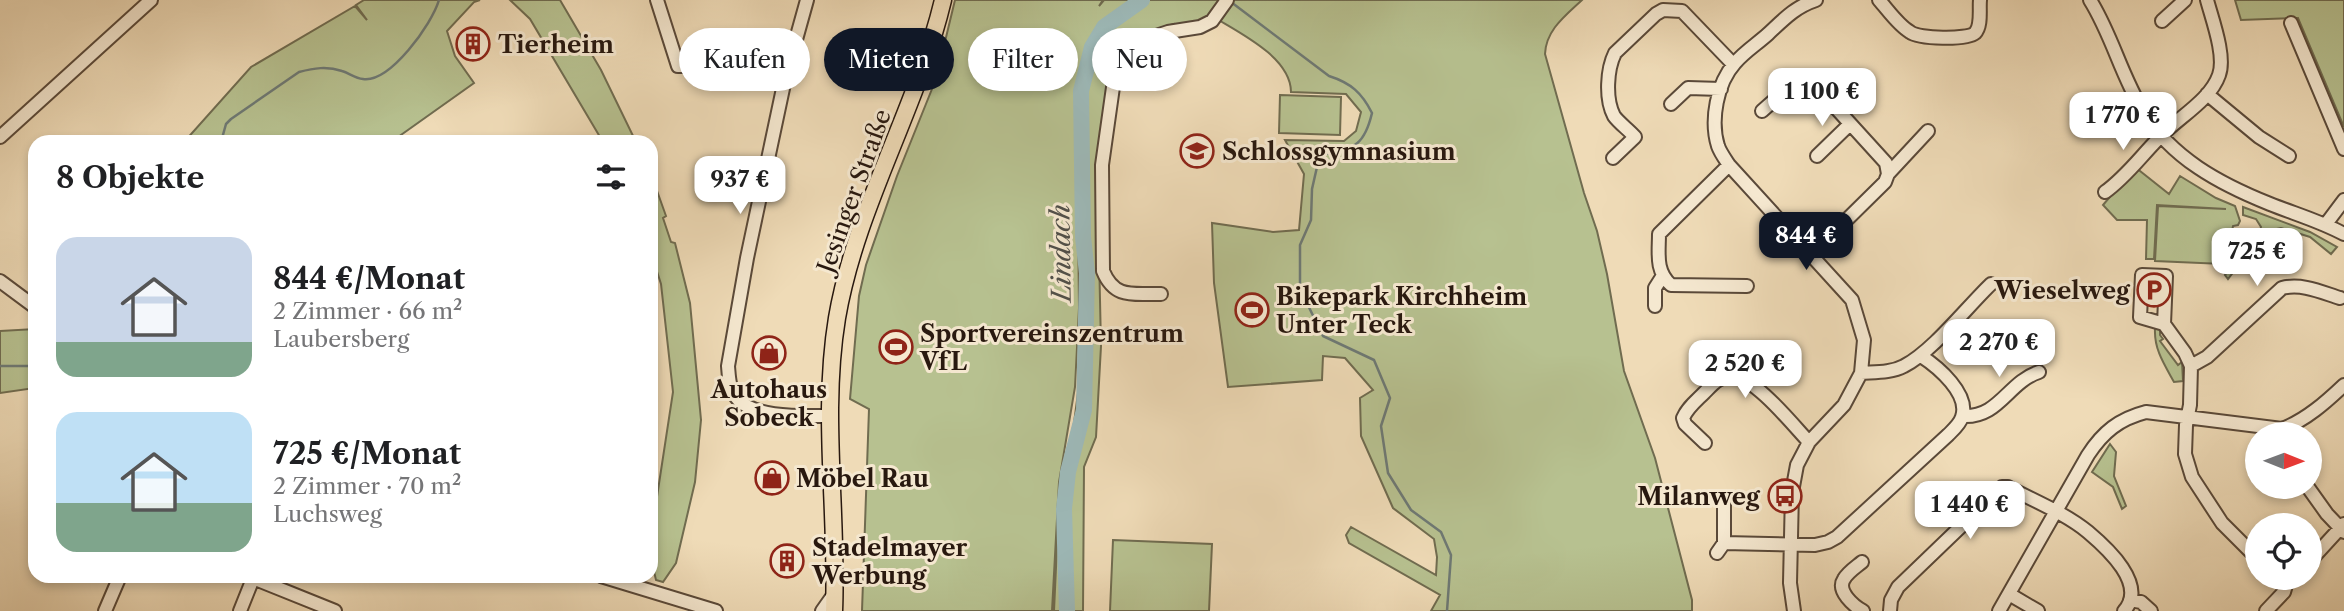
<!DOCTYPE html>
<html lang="de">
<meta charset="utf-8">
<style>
:root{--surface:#fff;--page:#f6f6f6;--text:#202124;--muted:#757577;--accent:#111827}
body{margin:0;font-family:"Libre Caslon Text",serif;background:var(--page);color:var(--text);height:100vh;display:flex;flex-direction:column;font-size:26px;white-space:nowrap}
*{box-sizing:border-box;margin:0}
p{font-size:23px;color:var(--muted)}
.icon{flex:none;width:38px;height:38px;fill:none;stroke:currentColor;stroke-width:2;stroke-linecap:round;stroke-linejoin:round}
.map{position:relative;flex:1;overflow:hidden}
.details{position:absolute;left:28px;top:135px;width:630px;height:448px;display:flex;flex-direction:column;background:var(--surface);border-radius:21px;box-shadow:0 4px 10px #0003}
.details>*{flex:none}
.guide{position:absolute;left:679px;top:28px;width:665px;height:63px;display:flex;gap:14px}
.needle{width:46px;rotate:91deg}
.buttons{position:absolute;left:2245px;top:422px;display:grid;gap:14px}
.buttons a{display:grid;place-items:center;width:77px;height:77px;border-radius:50%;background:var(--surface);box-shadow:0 4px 10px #0003;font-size:35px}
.price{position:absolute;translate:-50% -60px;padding:0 16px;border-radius:14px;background:#fff;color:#222;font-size:23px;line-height:46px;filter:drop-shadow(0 2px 4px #0008)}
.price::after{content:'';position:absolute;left:50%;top:42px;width:21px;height:16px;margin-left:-10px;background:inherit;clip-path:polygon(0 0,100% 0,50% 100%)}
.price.current{background:var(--accent);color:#fff}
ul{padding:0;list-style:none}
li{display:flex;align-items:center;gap:21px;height:175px;padding:0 28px}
li span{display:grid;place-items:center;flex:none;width:196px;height:140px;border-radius:21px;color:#555}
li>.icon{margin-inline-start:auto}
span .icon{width:84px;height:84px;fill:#fffc;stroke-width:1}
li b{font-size:30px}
h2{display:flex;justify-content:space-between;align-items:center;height:84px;padding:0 28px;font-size:30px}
.tag{padding:0 24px;border-radius:32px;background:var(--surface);box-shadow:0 4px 10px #0003;font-size:24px;line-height:63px}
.tag.current{background:var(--accent);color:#fff}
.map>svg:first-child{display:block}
</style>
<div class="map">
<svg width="2344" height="611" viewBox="0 0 2344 611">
<rect width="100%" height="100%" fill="#efdbb7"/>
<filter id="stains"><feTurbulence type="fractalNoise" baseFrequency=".00286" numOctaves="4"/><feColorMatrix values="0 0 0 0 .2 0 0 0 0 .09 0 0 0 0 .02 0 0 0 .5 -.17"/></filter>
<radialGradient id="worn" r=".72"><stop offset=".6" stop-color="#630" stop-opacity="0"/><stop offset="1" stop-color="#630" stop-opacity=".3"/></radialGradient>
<path fill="#b7c190" stroke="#706c50" stroke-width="2" d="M364,0H480L474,2L447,31L455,56L474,83L391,142H184L251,67L355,6L367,20L356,5Z
M510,0H560L601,70L636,142H603L530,19Z
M955,0H1103L1099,6L1104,0H1582C1565,16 1546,30 1545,54L1584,193L1597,231L1607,274L1624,371L1655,458L1692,600V611H1431L1440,595L1349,543L1346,535L1351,527L1436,575L1437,557L1434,539L1393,508L1361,436L1360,398L1373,390L1345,358L1323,356L1322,380L1228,387L1214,283L1212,223L1273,232L1299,230L1304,174L1285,140L1344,141L1356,131L1361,112L1346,94L1291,92C1291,57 1238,32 1212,16L1203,21L1175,27L1174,24C1153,30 1134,35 1117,49L1119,52L1099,254L1101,346L1096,437L1084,467L1083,611H1054L1060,481L1074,423L1080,378L1083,309L1078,217L1079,308L1075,387L1059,482L1052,611H862L869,409L850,399L859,296L866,265L897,176L936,79Z
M2235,0H2344V127L2298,18L2241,20Z
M1280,95L1341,97L1340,135L1279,133Z
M2135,167L2169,194L2180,176L2216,198L2235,206L2240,221L2238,225L2233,226L2232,231H2237L2228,245L2227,262H2223V264L2155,261L2158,206L2226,209L2157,205L2154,259H2146L2147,220H2117L2103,205Z
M651,174L666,216L663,218L671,242L675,243L690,303L701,420L695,482L676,563L663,582L656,580L651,559V536L673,392L661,284L651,253Z
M2243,207L2310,232L2337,247L2331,254L2310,237L2281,228L2277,229L2266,245L2263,243L2253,246L2228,279L2225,275C2244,252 2216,244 2259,234L2261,227L2256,219L2243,215Z
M35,329V388L0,393V331Z
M2155,329H2160V335L2163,339L2160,341L2178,365L2182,362L2183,381L2174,382C2164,364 2154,349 2155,329Z
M2110,444L2116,452L2114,476L2126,506L2122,509L2113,487L2092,472Z
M1113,540L1212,544L1209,611H1110Z"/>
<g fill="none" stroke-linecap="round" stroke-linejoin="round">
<path stroke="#6e7974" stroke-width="2.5" d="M1231,2L1329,76C1351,83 1362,93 1372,113C1365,143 1355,150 1325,154L1317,167L1312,189L1311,220L1300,245V289L1323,336L1374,360L1390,398L1381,426L1388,473L1411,510L1441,532L1451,555L1447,611
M221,142L226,124L231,119L299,72C314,68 327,66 342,71C349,73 355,78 363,79C390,83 432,24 439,0
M0,366H35"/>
<path stroke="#9db9b8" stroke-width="16" d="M1067,611L1064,509L1068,472L1084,410L1087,273L1083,237L1081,91L1092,47L1104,27L1142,0"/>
<defs>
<path id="minor" d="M657,0L678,66H687
M807,0L785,79L747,258L728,366C729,377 729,388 736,397C752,419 805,416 830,416
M1879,0C1888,10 1898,25 1910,32C1919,39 1967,40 1975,33C1982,26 1979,9 1980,0
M2090,0C2112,35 2121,75 2143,111C2171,158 2220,184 2270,204C2295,214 2320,221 2344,234
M2162,21L2185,0
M2291,23L2344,149
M2207,94L2259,137L2289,156
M1671,104L1688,88L1721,89
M1762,111L1796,81H1807L1816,86L1886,163L1888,174L1885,182L1812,254
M0,137L151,0
M1817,156L1850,124
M1613,158L1635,137C1629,130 1619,123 1614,116C1605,99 1607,69 1615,53L1656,14L1663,10L1682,11L1733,64
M1729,165L1659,234C1659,253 1655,271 1671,285L1747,286
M1888,174L1928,131
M2105,192C2126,177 2141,156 2159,138C2177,118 2210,101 2219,75C2226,56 2212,19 2207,0
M2326,224L2344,200
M0,281L35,307
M1161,294C1134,293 1115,300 1103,271L1102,165L1116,66L1121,56L1141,41L1168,32L1200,27L1212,21L1227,0
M1655,306V288L1662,277
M2164,324L2140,317L2142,275L2166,276L2164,324L2185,353L2191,366L2190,405L2186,425L2185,454L2192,477L2222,523L2258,559
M2191,366L2207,357L2282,288C2302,283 2321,292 2340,298
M1861,373C1875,372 1891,373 1904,366C1932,352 1967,307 1991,284
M1963,416C1999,418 2008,382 2039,372
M1705,443L1685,424L1683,418C1687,408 1696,401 1704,393C1712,385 1719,376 1731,376C1753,375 1793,425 1809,442
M2307,486L2327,514L2344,532
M1724,543V501
M1717,553L1724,543L1815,545L1828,542L1837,537L1948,435C1953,430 1960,424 1962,417C1970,394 1938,367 1921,356
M2310,561L2344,524
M1862,562C1856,567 1848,572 1844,579C1836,591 1854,606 1863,611
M248,576L335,611
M601,576L716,611
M2009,594L2038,611
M2130,600L2141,602L2151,611
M105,611L120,576
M240,611L254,576
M822,611L834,594
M1794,611L1790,583L1792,492L1797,465L1809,442L1844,405L1861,373L1864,340L1852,300L1729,165C1725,159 1720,152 1718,146C1710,120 1717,83 1735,63C1744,52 1757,44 1768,34C1784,19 1795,7 1816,0
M1890,611L1891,600L1898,587L2002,487H2008C2034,501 2065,513 2088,532C2107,548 2148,585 2124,611
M1999,611L2088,455C2103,432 2119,419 2146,412L2282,429C2306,420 2326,402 2344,385
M2266,611L2284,592L2288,578"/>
<path id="major" d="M834,611C838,513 821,415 837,318C856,207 917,109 943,0"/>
</defs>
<use href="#minor" stroke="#5a4939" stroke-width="16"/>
<use href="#major" stroke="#28180f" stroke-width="19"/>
<use href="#minor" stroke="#f5e8d0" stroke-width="12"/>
<use href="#major" stroke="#efdbb7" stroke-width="16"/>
</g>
<defs>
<symbol id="building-ring" viewBox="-11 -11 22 22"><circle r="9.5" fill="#f5e8d0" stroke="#8f2418" stroke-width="1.5"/><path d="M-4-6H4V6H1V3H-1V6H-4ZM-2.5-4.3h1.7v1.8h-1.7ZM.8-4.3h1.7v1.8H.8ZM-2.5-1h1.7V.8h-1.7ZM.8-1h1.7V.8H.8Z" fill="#8f2418"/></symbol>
<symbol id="school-ring" viewBox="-11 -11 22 22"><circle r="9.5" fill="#f5e8d0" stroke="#8f2418" stroke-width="1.5"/><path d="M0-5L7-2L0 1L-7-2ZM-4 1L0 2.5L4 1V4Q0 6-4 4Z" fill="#8f2418"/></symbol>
<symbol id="parking-ring" viewBox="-11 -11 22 22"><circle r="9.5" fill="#f5e8d0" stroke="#8f2418" stroke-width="1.5"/><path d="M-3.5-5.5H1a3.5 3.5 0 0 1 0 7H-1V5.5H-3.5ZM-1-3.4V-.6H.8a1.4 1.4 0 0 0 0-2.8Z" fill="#8f2418"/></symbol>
<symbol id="stadium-ring" viewBox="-11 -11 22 22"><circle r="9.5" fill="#f5e8d0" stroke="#8f2418" stroke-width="1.5"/><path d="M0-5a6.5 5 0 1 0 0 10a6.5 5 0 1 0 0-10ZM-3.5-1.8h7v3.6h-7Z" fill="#8f2418"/></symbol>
<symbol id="shop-ring" viewBox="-11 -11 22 22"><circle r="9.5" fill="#f5e8d0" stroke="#8f2418" stroke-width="1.5"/><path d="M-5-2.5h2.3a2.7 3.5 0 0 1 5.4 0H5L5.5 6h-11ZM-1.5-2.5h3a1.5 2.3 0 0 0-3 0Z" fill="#8f2418"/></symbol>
<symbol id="bus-ring" viewBox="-11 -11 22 22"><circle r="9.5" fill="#f5e8d0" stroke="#8f2418" stroke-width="1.5"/><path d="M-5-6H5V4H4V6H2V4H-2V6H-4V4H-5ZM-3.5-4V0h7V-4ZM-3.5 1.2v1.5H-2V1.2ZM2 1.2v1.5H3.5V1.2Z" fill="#8f2418"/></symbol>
</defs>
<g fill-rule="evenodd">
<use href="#building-ring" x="454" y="25" width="38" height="38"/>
<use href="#school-ring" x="1178" y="132" width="38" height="38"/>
<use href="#parking-ring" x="2135" y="271" width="38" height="38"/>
<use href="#stadium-ring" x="1233" y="291" width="38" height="38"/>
<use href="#stadium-ring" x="877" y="328" width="38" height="38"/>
<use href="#shop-ring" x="750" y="334" width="38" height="38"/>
<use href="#shop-ring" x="753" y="459" width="38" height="38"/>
<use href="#bus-ring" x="1766" y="477" width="38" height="38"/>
<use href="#building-ring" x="768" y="542" width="38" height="38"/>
</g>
<g text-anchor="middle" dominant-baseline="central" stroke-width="6" stroke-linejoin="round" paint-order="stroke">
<g font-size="24" font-weight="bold" fill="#28180f" stroke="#f5e8d0" text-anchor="start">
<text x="498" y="44">Tierheim</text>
<text x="1222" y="151">Schlossgymnasium</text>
<text x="2130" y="290" text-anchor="end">Wieselweg</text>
<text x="1276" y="296">Bikepark Kirchheim<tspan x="1276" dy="28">Unter Teck</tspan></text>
<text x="920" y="333">Sportvereinszentrum<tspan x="920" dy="28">VfL</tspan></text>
<text x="769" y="389" text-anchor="middle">Autohaus<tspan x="769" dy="28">Sobeck</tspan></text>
<text x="796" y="478">Möbel Rau</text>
<text x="1760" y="496" text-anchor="end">Milanweg</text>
<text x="812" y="547">Stadelmayer<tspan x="812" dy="28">Werbung</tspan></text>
</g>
<g font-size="24" fill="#28180f" stroke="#f5e8d0">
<text transform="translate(854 191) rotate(-70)">Jesinger Straße</text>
</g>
<g font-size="26" font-style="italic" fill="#51504a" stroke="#f5e8d0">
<text transform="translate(1061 253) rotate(-91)">Lindach</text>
</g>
</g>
<rect width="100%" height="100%" filter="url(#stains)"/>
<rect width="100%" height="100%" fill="url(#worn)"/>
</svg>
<div class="buttons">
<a><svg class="needle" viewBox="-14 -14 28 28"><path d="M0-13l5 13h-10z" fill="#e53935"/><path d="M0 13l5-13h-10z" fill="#757577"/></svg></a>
<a><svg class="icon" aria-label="locate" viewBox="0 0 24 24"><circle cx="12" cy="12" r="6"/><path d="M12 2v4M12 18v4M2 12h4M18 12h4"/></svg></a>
</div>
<b class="price" style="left:1822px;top:128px">1 100 €</b>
<b class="price" style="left:2123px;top:152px">1 770 €</b>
<b class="price" style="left:740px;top:216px">937 €</b>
<b class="price current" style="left:1806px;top:272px">844 €</b>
<b class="price" style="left:2257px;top:288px">725 €</b>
<b class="price" style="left:1999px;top:379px">2 270 €</b>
<b class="price" style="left:1745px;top:400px">2 520 €</b>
<b class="price" style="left:1970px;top:541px">1 440 €</b>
<div class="guide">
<a class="tag">Kaufen</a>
<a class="tag current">Mieten</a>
<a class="tag">Filter</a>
<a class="tag">Neu</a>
</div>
<section class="details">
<h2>8 Objekte<svg class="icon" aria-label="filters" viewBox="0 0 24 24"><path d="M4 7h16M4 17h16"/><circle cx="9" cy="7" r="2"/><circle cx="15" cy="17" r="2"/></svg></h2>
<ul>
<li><span style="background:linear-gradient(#c9d6e8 75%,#7fa58c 0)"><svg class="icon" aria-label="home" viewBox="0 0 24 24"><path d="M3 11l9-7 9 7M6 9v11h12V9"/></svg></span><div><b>844 €/Monat</b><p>2 Zimmer · 66 m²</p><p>Laubersberg</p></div></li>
<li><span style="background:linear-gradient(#bfe0f5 65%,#7fa58c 0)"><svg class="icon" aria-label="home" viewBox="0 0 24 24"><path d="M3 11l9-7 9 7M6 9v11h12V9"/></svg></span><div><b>725 €/Monat</b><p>2 Zimmer · 70 m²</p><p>Luchsweg</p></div></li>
</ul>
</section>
</div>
